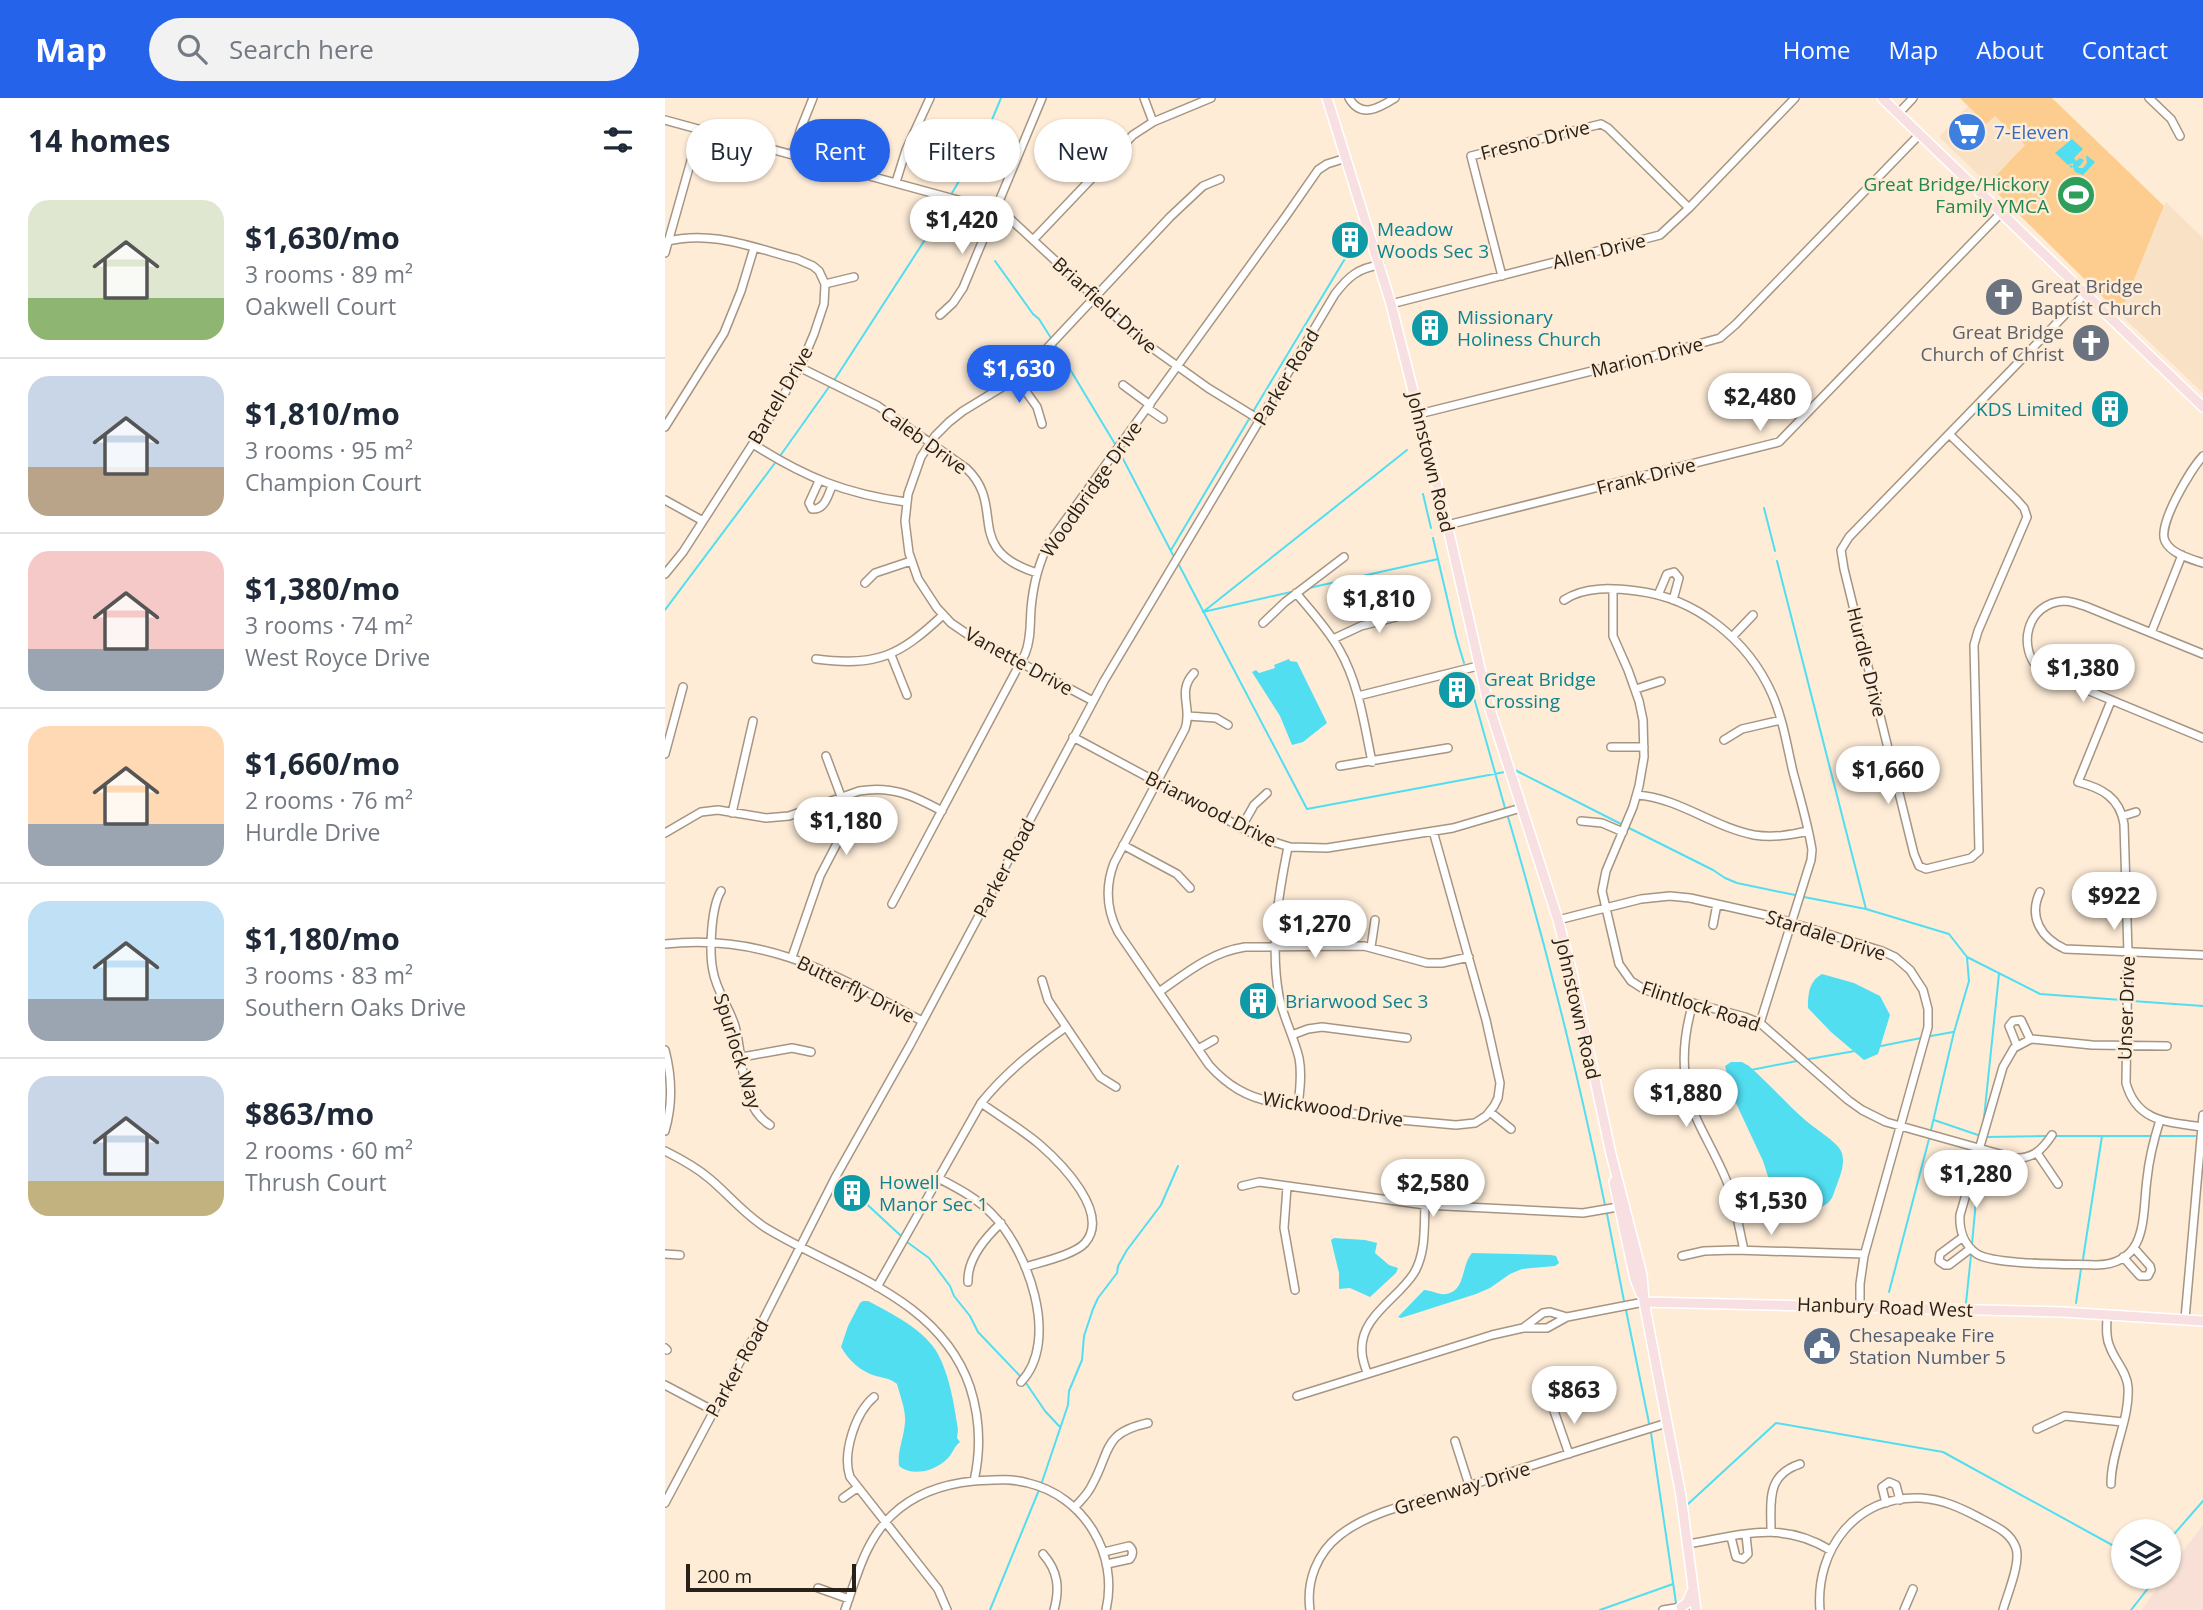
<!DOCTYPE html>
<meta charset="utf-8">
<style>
:root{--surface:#fff;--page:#f2f2f3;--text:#1f2937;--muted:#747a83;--line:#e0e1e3;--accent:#2563eb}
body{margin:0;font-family:"Open Sans",sans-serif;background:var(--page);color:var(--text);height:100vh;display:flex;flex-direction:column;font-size:26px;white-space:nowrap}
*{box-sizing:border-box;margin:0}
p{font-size:23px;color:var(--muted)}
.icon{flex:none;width:38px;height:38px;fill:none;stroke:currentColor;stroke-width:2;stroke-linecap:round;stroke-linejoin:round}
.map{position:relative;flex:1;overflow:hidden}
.drawer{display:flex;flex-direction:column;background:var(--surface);width:665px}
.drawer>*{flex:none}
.hud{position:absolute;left:21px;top:21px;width:665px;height:63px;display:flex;gap:14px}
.buttons{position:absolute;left:1446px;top:1421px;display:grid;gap:14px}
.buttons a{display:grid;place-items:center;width:70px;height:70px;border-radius:50%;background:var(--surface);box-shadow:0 2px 5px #0004;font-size:35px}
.scale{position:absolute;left:21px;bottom:18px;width:170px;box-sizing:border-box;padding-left:7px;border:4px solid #272119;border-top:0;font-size:19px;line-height:24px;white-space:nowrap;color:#272119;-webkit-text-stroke:5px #feecd7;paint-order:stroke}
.price{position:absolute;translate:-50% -60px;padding:0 16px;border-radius:24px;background:#fff;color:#222;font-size:23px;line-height:46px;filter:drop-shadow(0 2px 4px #0008)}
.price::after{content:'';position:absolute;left:50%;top:42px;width:21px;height:16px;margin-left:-10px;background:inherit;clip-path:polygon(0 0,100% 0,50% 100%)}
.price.selected{background:var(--accent);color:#fff}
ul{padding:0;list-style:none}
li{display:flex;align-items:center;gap:21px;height:175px;padding:0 28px}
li+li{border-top:2px solid var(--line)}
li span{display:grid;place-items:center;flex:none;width:196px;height:140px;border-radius:21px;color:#555}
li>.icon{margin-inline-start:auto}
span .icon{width:84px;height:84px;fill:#fffc;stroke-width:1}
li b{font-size:30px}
h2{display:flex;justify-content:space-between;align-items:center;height:84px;padding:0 28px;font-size:30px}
.tag{padding:0 24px;border-radius:32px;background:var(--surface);box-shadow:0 2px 5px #0004;font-size:24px;line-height:63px}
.tag.selected{background:var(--accent);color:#fff}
header{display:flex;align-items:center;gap:42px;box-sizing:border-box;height:98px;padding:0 35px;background:var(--accent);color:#fff}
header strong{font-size:33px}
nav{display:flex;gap:38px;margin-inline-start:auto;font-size:24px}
.search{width:490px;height:63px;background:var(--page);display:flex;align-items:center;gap:18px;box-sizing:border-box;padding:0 24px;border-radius:38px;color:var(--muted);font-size:26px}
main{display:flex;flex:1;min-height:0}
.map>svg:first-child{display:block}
</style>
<header>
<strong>Map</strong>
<div class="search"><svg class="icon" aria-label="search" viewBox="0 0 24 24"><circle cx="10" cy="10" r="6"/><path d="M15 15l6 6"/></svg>Search here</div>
<nav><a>Home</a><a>Map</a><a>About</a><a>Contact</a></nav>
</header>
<main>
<section class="drawer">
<h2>14 homes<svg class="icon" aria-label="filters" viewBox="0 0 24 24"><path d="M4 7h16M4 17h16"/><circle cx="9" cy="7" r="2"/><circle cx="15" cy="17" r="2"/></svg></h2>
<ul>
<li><span style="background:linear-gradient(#dfe7d0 70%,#8fb573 0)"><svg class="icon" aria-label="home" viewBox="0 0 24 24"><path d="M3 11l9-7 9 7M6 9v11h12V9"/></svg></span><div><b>$1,630/mo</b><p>3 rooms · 89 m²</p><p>Oakwell Court</p></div></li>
<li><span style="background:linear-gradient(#c9d6e8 65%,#b9a48a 0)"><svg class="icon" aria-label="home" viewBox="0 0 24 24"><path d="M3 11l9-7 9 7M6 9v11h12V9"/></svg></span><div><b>$1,810/mo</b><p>3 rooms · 95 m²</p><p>Champion Court</p></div></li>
<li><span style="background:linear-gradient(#f6c9c9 70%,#9aa5b1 0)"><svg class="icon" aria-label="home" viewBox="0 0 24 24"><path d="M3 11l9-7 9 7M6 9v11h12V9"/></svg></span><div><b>$1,380/mo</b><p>3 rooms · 74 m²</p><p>West Royce Drive</p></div></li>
<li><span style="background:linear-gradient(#ffd9b3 70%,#9aa5b1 0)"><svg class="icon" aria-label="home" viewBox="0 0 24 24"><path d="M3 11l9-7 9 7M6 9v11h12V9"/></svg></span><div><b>$1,660/mo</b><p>2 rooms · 76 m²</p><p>Hurdle Drive</p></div></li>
<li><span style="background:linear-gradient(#bfe0f5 70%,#9aa5b1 0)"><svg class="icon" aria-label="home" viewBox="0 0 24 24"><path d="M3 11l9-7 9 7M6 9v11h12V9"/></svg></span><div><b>$1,180/mo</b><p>3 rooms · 83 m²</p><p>Southern Oaks Drive</p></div></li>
<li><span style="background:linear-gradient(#c9d6e8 75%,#c2b280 0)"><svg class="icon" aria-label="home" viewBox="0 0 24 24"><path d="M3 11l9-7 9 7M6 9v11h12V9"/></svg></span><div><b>$863/mo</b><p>2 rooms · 60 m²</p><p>Thrush Court</p></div></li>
</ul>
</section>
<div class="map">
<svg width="1538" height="1512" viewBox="0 0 1538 1512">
<rect width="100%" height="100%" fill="#feecd7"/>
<path fill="#f8e1c5" d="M1303,8L1321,26L1330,17L1360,47L1323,86L1274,39Z
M1501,104L1538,140V295L1455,216Z"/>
<path fill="#f8e0d6" d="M1538,1427V1512H1477L1499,1479H1503V1473Z"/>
<path fill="#fdcc8f" d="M1295,0H1387L1499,108L1455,216L1323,86L1360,47L1330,18L1321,26Z"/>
<path fill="#52def1" d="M1407,41L1418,51L1409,60L1411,63L1415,60L1419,62L1415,68H1413L1414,70H1418L1422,65L1421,57L1430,64L1418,77L1410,74L1408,69L1405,70V67L1408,68V65L1403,67L1390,55Z
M624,561L625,563L632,564L662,625L638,644L627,647L615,618L587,574L591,572L594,575L610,570L609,567Z
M1157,876L1189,885L1215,898L1225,917L1213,956L1199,962L1166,934L1143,910C1143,896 1144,883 1157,876Z
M1066,964H1077L1084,968C1103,985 1120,1004 1139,1021C1149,1030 1171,1043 1176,1053C1182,1066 1173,1082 1169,1095C1162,1118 1131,1111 1112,1106L1098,1063L1070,1003L1060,968Z
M669,1140L700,1142L712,1145L710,1155L724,1167L733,1170L731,1175L705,1199L685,1190L674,1191V1175L666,1142Z
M807,1155L886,1157L891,1158L894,1165L890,1168L857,1171L845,1176L825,1190L811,1196L736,1220L733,1219L759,1192C766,1192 773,1197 781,1196C801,1193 796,1167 807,1155Z
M198,1203H203C226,1215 260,1232 273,1256C285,1279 289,1306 293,1332L292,1340L295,1344C289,1348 288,1356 281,1362C269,1373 248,1379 234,1368C232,1353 239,1340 240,1324C241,1312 235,1298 232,1286C224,1279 214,1280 205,1276C192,1270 183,1261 176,1249L183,1228L195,1205Z"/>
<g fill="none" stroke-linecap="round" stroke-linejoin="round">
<path stroke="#52def1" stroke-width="2" d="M287,95L319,41L336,0
M330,163L368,216L374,221L386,240
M391,248L450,346
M170,281L285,103
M589,312L693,139
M455,355L508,457
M115,358L164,289
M758,396L766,430
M1099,410L1110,453
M768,440L791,538L799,565
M506,452L584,321
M1112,463L1201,811
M514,467L642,711L840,674
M644,490L773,461
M0,512L110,365
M538,514L742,352
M538,514L626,494
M802,575L840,710
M850,672L956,726
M843,719C881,847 913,976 940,1107
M964,730L1048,772L1060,780L1072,785L1130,797
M1139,799L1201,811L1284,836L1302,859L1375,896L1457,902
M1467,903L1538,908
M1266,938L1288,934
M1216,948L1256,940
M1144,961L1190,953
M1086,972L1132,963
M1024,984L1060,977
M1319,1020L1334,876
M1269,1022L1313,1037
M1266,1032L1289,934L1304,883L1302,860
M1391,1038H1485
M1495,1038H1530
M1323,1039L1380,1038
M179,1085L235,1137
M942,1116L959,1203
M242,1144L264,1160L285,1188L289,1198L305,1218L313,1234L355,1278
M1307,1146L1315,1059
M1418,1161L1437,1038
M1224,1194L1264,1041
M1301,1205L1306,1157
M1411,1205L1416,1171
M961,1212L984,1325
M361,1285L380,1313L395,1329
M986,1335L1011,1505
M377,1384L403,1307L404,1293L417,1262L419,1238L428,1211L433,1200L452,1175L453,1168L462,1152L496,1107L513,1068
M1023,1406L1111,1325L1278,1354L1458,1453
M1503,1443L1538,1403
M325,1512L374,1392
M935,1512L1008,1486
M1466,1512L1488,1484L1487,1479"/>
<defs>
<path id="minor" d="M479,0L488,24
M684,0C696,21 714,10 730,0
M1484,0L1506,21L1515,38
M1233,16L1248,0
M0,22L333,113L341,117L476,242L543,290L595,322
M128,56L136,30L148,0
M231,84L241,52L265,0
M368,142L468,37L488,24L546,0
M0,144C45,131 89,150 132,161L148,168L154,173L160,186L159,206L149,236L138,262L116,302L18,454L0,476
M0,155L35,31
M837,178L806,58L936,26L943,30L1024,110
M160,186L189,179
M726,206L995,137L1024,110L1130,0
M275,217L288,205L298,190L377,0
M134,269L213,308L301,370C343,409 296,451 372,475
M352,281L372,309L377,326
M458,287L485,307
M482,310L498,321
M754,316L1015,251L1055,240L1071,226L1255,36
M0,329L59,235L76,193L89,150
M1284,336L1351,401L1359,410L1362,419L1313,533L1309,547L1314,753L1306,760L1261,771L1254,768L1249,756L1179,471L1176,452L1184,439L1420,196
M88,346C139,379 181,396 241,404
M1538,358C1526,371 1492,427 1500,443C1506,456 1526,461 1538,465
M154,383L144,405L147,411C160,412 163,397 167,388
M0,402L38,423
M782,427L1114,344L1336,115
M200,485L210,475L246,463
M948,491V538L963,572L974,603L978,622L979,659L974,688L968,709L941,773L937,793L954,866L966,883L980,892L1080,919L1095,925L1183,1002L1197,1012L1221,1024L1349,1060C1368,1061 1377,1052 1387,1037
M631,495C646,513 662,530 674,551C694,586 699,625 707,664
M993,497L1002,476L1009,474L1014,480L1008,502
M899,502C920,488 948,490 972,493C1031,500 1083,542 1107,596C1118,621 1122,648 1128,674C1135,700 1143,726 1147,752L1146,762L1095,925
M598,525L620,504L679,459
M1486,535L1517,457
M1067,539L1088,517
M668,541L696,528L731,519L747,510
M1538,556L1420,508C1413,506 1406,503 1399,503C1361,505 1351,551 1376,573L1538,640
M226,557L242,597
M151,561C212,569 234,558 278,517
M529,575C511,594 528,609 520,631L449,765C440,789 441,811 453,834L544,967C562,987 581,999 608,1004L724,1021L791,1027L810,1025L821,1018L829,1008L833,1000L835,985L821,922L768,733
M971,591L996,583
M693,598L813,568
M428,603L305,538L286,525L272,510L253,481L244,455L240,423L243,396L256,359L270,338L284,324L298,313L357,277L505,119L538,88L555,81
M1446,603L1413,684C1437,690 1455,700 1459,726L1463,855L1461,985C1472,1025 1504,1024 1538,1029
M523,618L551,620L563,627
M408,639L596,740L625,749L662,750L788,730L856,710
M1059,642L1077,631L1116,622
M946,649H979
M0,656L18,589
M675,668L783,650
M972,697C1014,700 1048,729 1089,737C1108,740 1125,737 1143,733
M67,715L88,623
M1458,718L1471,714
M916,723L937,725L958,734
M576,730L589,707L602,695
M0,735L36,714L53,712L101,720L124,718L194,693C227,687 249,698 277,713
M458,747L512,776L525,790
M623,749C613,798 605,848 614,898C618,919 629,939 634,960C637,975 635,992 633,1008
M56,793C46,809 44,854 48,873C51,892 64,909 70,928C79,959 74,1008 105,1027
M1375,794C1363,819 1376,840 1400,851L1538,857
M227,806L360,556C366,542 365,526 366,511C368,488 373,466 384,445L621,118L653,72L662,66L681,60
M893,822L976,801L1005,798L1025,800L1105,818L1217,853L1230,859L1245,872L1258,892L1263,911V929L1199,1158L1195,1186V1209
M1048,827L1052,806
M0,846C103,835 170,877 257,923
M706,849L710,822
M127,859L155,778L181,728L180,709L161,658
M377,882L383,902L435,979L451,989
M494,894C521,875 546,854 580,849L699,848L762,865H777L804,859
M1028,905C1016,945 1015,987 1034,1026C1044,1047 1056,1067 1064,1089C1071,1109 1074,1131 1079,1152
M627,937L643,931L657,929L742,940
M1352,948L1344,928L1348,923L1356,922L1365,941
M533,951L549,942
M0,952C7,979 8,1006 0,1033
M77,959L127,950L146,954
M316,1005C336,1019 356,1031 374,1046C396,1065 446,1115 420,1145C409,1157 376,1164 360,1169
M825,1014L846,1031
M1495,1022C1489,1041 1484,1061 1482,1081C1477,1118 1484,1166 1431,1167C1407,1166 1329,1167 1312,1156C1299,1147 1294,1132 1295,1117L1338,969L1349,950L1366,941L1427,947L1502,948
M0,1053C16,1061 31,1069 45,1081C64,1097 79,1116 101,1130C175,1175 274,1199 305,1289C315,1320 316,1352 309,1383
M1372,1055L1393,1086
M273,1080C292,1090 312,1100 327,1116C362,1151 396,1242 356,1284
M577,1088L594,1084L760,1107L918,1115L953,1109
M622,1089L619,1130L630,1192
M1298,1139L1275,1156L1274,1163L1280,1167H1284L1305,1151
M0,1156L15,1157
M1017,1158L1039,1153L1070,1152L1199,1156
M1458,1159L1475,1178H1483L1486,1172L1485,1168L1469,1150
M303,1184C302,1161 320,1140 336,1125
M212,1189L316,1005C341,974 369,952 401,929
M1442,1217C1442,1227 1440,1239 1445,1249C1450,1263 1462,1274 1463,1289C1465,1322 1446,1353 1446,1386
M1520,1221L1538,1017
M858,1230L878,1215L885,1214L902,1219
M0,1250L2,1252
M702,1275C700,1268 697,1261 697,1254C694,1219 733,1201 749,1175C761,1155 759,1129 760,1107
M0,1287L49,1313
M632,1298L827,1237L858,1230H882L902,1219L979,1204
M209,1299C190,1315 177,1356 185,1379L273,1491L282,1512
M888,1310L904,1356
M1372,1331L1400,1318L1458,1324
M790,1343L804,1387
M178,1400L192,1390
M0,1405L85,1245L89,1240L170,1080L245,947L439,583L670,196C683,179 693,170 715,167
M1221,1405L1217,1389L1224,1384L1231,1387L1235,1402
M410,1409C416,1402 423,1396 427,1387C446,1353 437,1335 483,1325
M1106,1433C1106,1403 1101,1377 1135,1366
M1066,1439L1071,1459L1078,1461L1083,1456L1081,1437
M1023,1446C1077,1437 1115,1422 1165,1452
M439,1454L464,1448C469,1452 468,1457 465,1461L442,1466
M378,1456C393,1473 395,1490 389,1512
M153,1490L184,1501
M180,1512C192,1478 200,1443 227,1417C250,1395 278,1386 309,1383C328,1382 345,1380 363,1385C419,1398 454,1456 441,1512
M645,1512C641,1483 652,1455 675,1437C707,1412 752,1405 789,1393C860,1369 931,1347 1002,1325
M998,1512L1016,1509L1020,1512
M1155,1512C1150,1452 1191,1397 1255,1400C1277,1401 1296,1410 1315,1420C1329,1428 1345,1433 1351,1450C1356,1465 1342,1497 1338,1512
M1239,1512L1248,1491"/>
<path id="major" d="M662,0L726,206L785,439L823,605L893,822L907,875L946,1056L977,1177L979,1204L1016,1398L1031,1512
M1217,0L1538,309
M949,1084L970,1181L976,1196
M979,1204L1397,1214L1538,1223
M1016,1509L1022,1505L1027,1493"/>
</defs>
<use href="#minor" stroke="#a69582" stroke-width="10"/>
<use href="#major" stroke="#fff" stroke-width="12"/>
<use href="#minor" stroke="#fff" stroke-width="7"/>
<use href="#major" stroke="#f8dfe1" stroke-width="9"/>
</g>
<defs>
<symbol id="supermarket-disc" viewBox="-11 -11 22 22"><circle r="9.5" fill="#3f7fe0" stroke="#feecd7"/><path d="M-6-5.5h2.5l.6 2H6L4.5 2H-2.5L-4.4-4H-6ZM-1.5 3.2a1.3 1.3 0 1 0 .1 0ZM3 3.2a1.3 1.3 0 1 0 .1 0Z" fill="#fff"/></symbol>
<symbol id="stadium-disc" viewBox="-11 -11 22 22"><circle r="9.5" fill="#2e9e5b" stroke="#feecd7"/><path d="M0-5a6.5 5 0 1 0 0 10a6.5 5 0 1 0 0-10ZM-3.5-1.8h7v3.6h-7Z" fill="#fff"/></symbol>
<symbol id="building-disc" viewBox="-11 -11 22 22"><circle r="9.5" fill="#0f9aa8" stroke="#feecd7"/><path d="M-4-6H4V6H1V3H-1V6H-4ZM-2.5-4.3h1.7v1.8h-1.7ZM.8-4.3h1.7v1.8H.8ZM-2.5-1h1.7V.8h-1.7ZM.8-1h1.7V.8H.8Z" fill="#fff"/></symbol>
<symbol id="church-disc" viewBox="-11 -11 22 22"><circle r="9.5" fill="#6b7280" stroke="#feecd7"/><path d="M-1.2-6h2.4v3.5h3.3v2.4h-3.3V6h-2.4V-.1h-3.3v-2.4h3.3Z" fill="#fff"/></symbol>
<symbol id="civic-disc" viewBox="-11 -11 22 22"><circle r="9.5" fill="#5c6f8a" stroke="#feecd7"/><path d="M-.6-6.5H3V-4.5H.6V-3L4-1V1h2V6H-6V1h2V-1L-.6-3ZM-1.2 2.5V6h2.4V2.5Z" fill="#fff"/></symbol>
</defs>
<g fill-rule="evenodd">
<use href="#supermarket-disc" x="1280" y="12" width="44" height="44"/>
<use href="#stadium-disc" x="1389" y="75" width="44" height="44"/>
<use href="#building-disc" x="663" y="120" width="44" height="44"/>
<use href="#church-disc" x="1317" y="177" width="44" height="44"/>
<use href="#building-disc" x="743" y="208" width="44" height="44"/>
<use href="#church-disc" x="1404" y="223" width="44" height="44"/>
<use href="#building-disc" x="1423" y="289" width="44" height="44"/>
<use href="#building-disc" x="770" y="570" width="44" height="44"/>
<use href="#building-disc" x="571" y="881" width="44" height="44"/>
<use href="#building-disc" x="165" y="1073" width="44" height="44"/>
<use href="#civic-disc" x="1135" y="1226" width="44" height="44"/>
</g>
<g text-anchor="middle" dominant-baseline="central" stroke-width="5" stroke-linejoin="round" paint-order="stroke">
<g font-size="19" fill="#366cbe" stroke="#feecd7" text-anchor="start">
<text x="1329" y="34">7-Eleven</text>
</g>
<g font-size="19" fill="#272119" stroke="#feecd7">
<text transform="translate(870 42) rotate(-14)">Fresno Drive</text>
<text transform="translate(934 153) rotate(-14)">Allen Drive</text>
<text transform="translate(440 207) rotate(42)">Briarfield Drive</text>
<text transform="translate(982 259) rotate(-14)">Marion Drive</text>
<text transform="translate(621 279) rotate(-59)">Parker Road</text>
<text transform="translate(115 297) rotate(-60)">Bartell Drive</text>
<text transform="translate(259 342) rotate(36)">Caleb Drive</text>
<text transform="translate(766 364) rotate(76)">Johnstown Road</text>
<text transform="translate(981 378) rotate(-14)">Frank Drive</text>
<text transform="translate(426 391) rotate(-55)">Woodbridge Drive</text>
<text transform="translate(354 563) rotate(29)">Vanette Drive</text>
<text transform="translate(1202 564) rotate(76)">Hurdle Drive</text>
<text transform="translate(546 711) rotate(27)">Briarwood Drive</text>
<text transform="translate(339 770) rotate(-62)">Parker Road</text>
<text transform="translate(1161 837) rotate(18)">Stardale Drive</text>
<text transform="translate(191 891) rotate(26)">Butterfly Drive</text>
<text transform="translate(1036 908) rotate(18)">Flintlock Road</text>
<text transform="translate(1461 910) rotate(-88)">Unser Drive</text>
<text transform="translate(913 911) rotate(77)">Johnstown Road</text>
<text transform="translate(73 953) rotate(73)">Spurlock Way</text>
<text transform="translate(668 1011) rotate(9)">Wickwood Drive</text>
<text transform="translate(1220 1209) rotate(2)">Hanbury Road West</text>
<text transform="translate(72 1270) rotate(-61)">Parker Road</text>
<text transform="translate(797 1390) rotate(-17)">Greenway Drive</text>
</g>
<g font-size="19" fill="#27864d" stroke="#feecd7" text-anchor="end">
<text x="1384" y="86">Great Bridge/Hickory<tspan x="1384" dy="22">Family YMCA</tspan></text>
</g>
<g font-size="19" fill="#0d838f" stroke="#feecd7" text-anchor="start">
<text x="712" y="131">Meadow<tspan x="712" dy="22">Woods Sec 3</tspan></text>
<text x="792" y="219">Missionary<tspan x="792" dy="22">Holiness Church</tspan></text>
<text x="1418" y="311" text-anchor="end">KDS Limited</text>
<text x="819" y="581">Great Bridge<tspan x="819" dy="22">Crossing</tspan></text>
<text x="620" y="903">Briarwood Sec 3</text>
<text x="214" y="1084">Howell<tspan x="214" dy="22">Manor Sec 1</tspan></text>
</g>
<g font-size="19" fill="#5b616d" stroke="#feecd7" text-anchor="start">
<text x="1366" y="188">Great Bridge<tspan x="1366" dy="22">Baptist Church</tspan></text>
<text x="1399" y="234" text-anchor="end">Great Bridge<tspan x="1399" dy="22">Church of Christ</tspan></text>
</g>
<g font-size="19" fill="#4e5e75" stroke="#feecd7" text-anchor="start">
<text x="1184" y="1237">Chesapeake Fire<tspan x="1184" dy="22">Station Number 5</tspan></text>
</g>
</g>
</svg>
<div class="buttons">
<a><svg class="icon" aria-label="layers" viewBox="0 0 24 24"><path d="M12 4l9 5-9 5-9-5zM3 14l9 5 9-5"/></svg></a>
</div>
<div class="scale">200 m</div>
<b class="price" style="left:297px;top:158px">$1,420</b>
<b class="price selected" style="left:354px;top:307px">$1,630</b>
<b class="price" style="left:1095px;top:335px">$2,480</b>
<b class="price" style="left:714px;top:537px">$1,810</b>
<b class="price" style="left:1418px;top:606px">$1,380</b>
<b class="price" style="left:1223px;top:708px">$1,660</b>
<b class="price" style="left:181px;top:759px">$1,180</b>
<b class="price" style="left:1449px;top:834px">$922</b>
<b class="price" style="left:650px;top:862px">$1,270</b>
<b class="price" style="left:1021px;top:1031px">$1,880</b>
<b class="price" style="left:1311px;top:1112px">$1,280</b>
<b class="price" style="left:768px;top:1121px">$2,580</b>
<b class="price" style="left:1106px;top:1139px">$1,530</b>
<b class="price" style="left:909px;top:1328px">$863</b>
<div class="hud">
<a class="tag">Buy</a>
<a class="tag selected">Rent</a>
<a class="tag">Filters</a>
<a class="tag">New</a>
</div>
</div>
</main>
